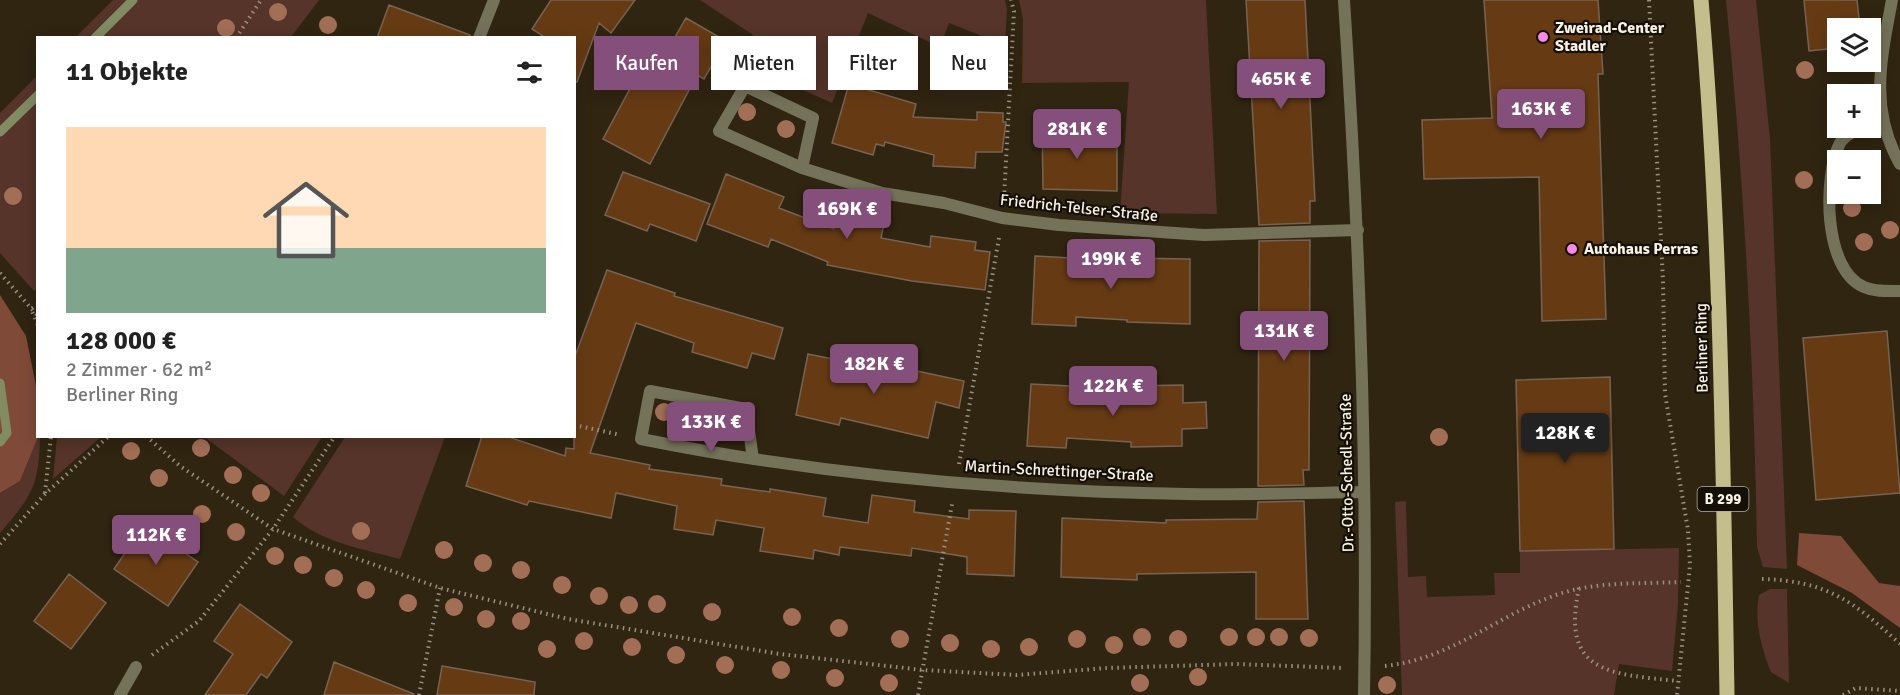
<!DOCTYPE html>
<html lang="de">
<meta charset="utf-8">
<style>
:root{--surface:#fff;--page:#f2f2f2;--text:#222;--muted:#767676;--accent:#844f7a}
body{margin:0;font-family:Signika,sans-serif;background:var(--page);color:var(--text);height:100vh;display:flex;flex-direction:column;font-size:22px;white-space:nowrap}
*{box-sizing:border-box;margin:0}
p{font-size:20px;color:var(--muted)}
.icon{flex:none;width:33px;height:33px;fill:none;stroke:currentColor;stroke-width:2;stroke-linecap:round;stroke-linejoin:round}
.map{position:relative;flex:1;overflow:hidden}
.panel{position:absolute;left:36px;top:36px;width:540px;height:402px;display:flex;flex-direction:column;background:var(--surface);border-radius:0px;box-shadow:0 3px 15px #0003}
.panel>*{flex:none}
.hud{position:absolute;left:594px;top:36px;width:570px;height:54px;display:flex;gap:12px}
.controls{position:absolute;left:1827px;top:18px;display:grid;gap:12px}
.controls a{display:grid;place-items:center;width:54px;height:54px;border-radius:0px;background:var(--surface);box-shadow:0 3px 15px #0003;font-size:30px}
.price{position:absolute;translate:-50% -51px;padding:0 14px;border-radius:6px;background:var(--accent);color:#fff;font-size:20px;line-height:39px;filter:drop-shadow(0 2px 3px #0008)}
.price::after{content:'';position:absolute;left:50%;top:36px;width:18px;height:14px;margin-left:-9px;background:inherit;clip-path:polygon(0 0,100% 0,50% 100%)}
.price.active{background:#222;color:#fff}
ul{padding:0;list-style:none}
li{display:grid;align-content:center;gap:12px;height:318px;padding:0 30px}
li span{display:grid;place-items:center;height:186px;border-radius:0px;color:#555}
li>.icon{margin-inline-start:auto}
span .icon{width:108px;height:108px;fill:#fffc;stroke-width:1}
li b{font-size:26px}
h2{display:flex;justify-content:space-between;align-items:center;height:72px;padding:0 30px;font-size:26px}
.tag{padding:0 21px;border-radius:0px;background:var(--surface);box-shadow:0 3px 15px #0003;font-size:21px;line-height:54px}
.tag.active{background:var(--accent);color:#fff}
.map>svg:first-child{display:block}
</style>
<div class="map">
<svg width="1900" height="695" viewBox="0 0 1900 695">
<rect width="100%" height="100%" fill="#302511"/>
<path fill="#563429" d="M113,0H319L291,37H76Z
M700,0H1005L1007,9L1005,45L949,23L940,47L868,13L832,103L740,62L753,35Z
M1019,0H1206L1217,214L1120,213L1129,82L1022,83L1023,19Z
M1726,0H1756L1770,139L1787,569L1763,567L1757,547C1754,364 1744,182 1726,0Z
M37,76L38,288L34,291L0,253V113Z
M203,436H322V437L284,496Z
M38,437H40C39,486 32,496 0,533V493L20,481Z
M57,437V436L101,437L53,479Z
M345,437H445L400,559C364,549 322,543 293,517Z
M1406,501L1408,577L1426,576L1427,597L1495,595L1494,573H1520V551L1679,548L1678,604L1672,671L1619,664L1614,695H1402L1395,502Z
M1770,589H1787L1789,683L1771,672C1761,648 1754,620 1759,595Z"/>
<path fill="#804a38" d="M0,295L26,336L37,391L38,437L20,481L0,493Z
M1799,533L1841,536L1879,583L1900,586V628L1852,593L1797,565Z"/>
<g fill="none" stroke-linecap="round" stroke-linejoin="round">
<path stroke="#828c63" stroke-width="9" d="M95,38L133,0
M0,132L38,95
M0,383L7,433L0,442"/>
</g>
<path fill="#663b14" stroke="#776353" stroke-width="1.5" d="M551,0H635L611,33L599,23L577,82H574V38H546L532,29Z
M1246,0H1305L1315,201H1310V223L1259,225Z
M1484,0H1598L1603,74H1598L1606,319L1542,321L1539,177L1424,179L1422,120L1492,118Z
M1804,0H1857L1860,28H1838V48L1809,51Z
M389,5L470,35L469,38H377Z
M686,18L726,41L704,79L697,75L650,164L603,139L640,70L652,77Z
M849,84L916,104L913,117L977,120V112L1003,113V122H1006L1002,152H976L975,168L933,166L934,155L885,142L884,146L876,144L873,155L832,143Z
M1042,123L1090,124V144H1117V191L1043,189Z
M623,172L710,204L696,241L650,224L647,231L605,215Z
M726,174L784,197L779,208L834,229L838,210L885,219L881,238L930,247L931,236L976,242L975,250L990,252L985,290L912,281L827,265L828,262L771,239L768,247L707,224Z
M1310,240L1309,470H1303L1304,485L1258,486L1259,241Z
M1035,256L1128,261V258L1190,259V324L1127,322V320L1076,317V326L1032,324Z
M607,270L675,293L674,296L783,328L774,359L752,353L747,368L692,352L694,343L636,323L590,453L650,465L649,469L722,479L721,485L770,492V489L826,498L823,516L868,523L872,495L915,501L914,512L969,519V510L1016,511L1014,576L967,574V557L912,548L911,556L840,547L839,555L814,550L813,559L760,551L764,528L716,520L713,535L674,529L677,506L616,493L611,518L529,501L527,505L466,486L482,436H506L565,456L566,448L574,449V359Z
M1887,331L1900,493L1816,500L1803,338Z
M808,354L897,372L898,367L964,381L959,408L936,402L928,438L841,418L839,425L796,415Z
M1610,377L1614,549L1520,551L1516,380Z
M1031,384L1070,386L1069,400L1130,404V386L1183,385V403L1206,402L1207,428L1182,429V446L1131,447V442L1067,438L1066,448L1027,446Z
M1304,501L1308,619H1256V572L1137,574V580L1061,577L1062,518L1166,523V520L1257,519L1258,502Z
M144,525L198,562L168,606L114,569Z
M69,574L106,603L71,649L34,621Z
M240,604L292,642L267,678L261,674L246,695H205L233,654L214,641Z
M334,662L414,694L413,695H324Z
M442,666L535,682L534,695H437Z"/>
<g fill="none" stroke-linecap="round" stroke-linejoin="round">
<path stroke="#9a9182" stroke-width="4" stroke-dasharray="1.5 4.5" stroke-linecap="butt" d="M1649,0L1663,281L1665,394L1688,530L1690,565L1677,695
M236,38L261,0
M1004,198L1014,11L1011,0
M0,273L38,316
M38,304L31,309L38,325
M574,425L621,435
M146,436L180,466L273,529L440,588L568,619L780,654L923,670L1017,675L1107,668L1236,664L1344,668
M959,464L999,238
M45,493L51,436
M0,544L45,494L109,436
M1762,579C1827,581 1853,601 1900,644
M1579,588C1560,674 1611,674 1678,681
M152,655L199,621L273,529L335,436
M1385,666C1451,659 1493,618 1553,596C1593,581 1639,584 1681,582
M419,695L440,588
M918,695L952,504
M1843,695L1856,688L1900,691"/>
<path stroke="#75725a" stroke-width="12" d="M1862,128C1855,130 1844,136 1840,143C1823,176 1823,270 1864,287C1875,292 1888,291 1900,291"/>
<path stroke="#75725a" stroke-width="12" d="M1344,0C1359,231 1368,463 1364,695
M1892,0C1881,59 1869,109 1900,164
M479,38L494,0
M802,168L719,131L745,86L813,118L802,168L882,193L944,203L1002,218L1059,225L1204,235L1358,230
M753,459L746,409L650,391L641,439C820,475 1004,491 1187,494C1246,495 1305,493 1364,492
M120,695L136,667"/>
<path stroke="#c4be8c" stroke-width="15" d="M1701,0C1721,231 1723,463 1727,695"/>
</g>
<g fill="#a26e56">
<circle cx="278" cy="12" r="9"/>
<circle cx="328" cy="25" r="9"/>
<circle cx="226" cy="28" r="9"/>
<circle cx="1805" cy="70" r="9"/>
<circle cx="747" cy="112" r="9"/>
<circle cx="786" cy="129" r="9"/>
<circle cx="1804" cy="180" r="9"/>
<circle cx="13" cy="196" r="9"/>
<circle cx="1852" cy="208" r="9"/>
<circle cx="1890" cy="230" r="9"/>
<circle cx="1864" cy="242" r="9"/>
<circle cx="664" cy="412" r="9"/>
<circle cx="727" cy="423" r="9"/>
<circle cx="1439" cy="437" r="9"/>
<circle cx="201" cy="448" r="9"/>
<circle cx="131" cy="451" r="9"/>
<circle cx="233" cy="475" r="9"/>
<circle cx="159" cy="478" r="9"/>
<circle cx="261" cy="493" r="9"/>
<circle cx="202" cy="514" r="9"/>
<circle cx="361" cy="531" r="9"/>
<circle cx="236" cy="532" r="9"/>
<circle cx="444" cy="550" r="9"/>
<circle cx="275" cy="556" r="9"/>
<circle cx="483" cy="563" r="9"/>
<circle cx="303" cy="565" r="9"/>
<circle cx="521" cy="570" r="9"/>
<circle cx="334" cy="578" r="9"/>
<circle cx="562" cy="585" r="9"/>
<circle cx="366" cy="590" r="9"/>
<circle cx="599" cy="596" r="9"/>
<circle cx="408" cy="603" r="9"/>
<circle cx="657" cy="604" r="9"/>
<circle cx="629" cy="605" r="9"/>
<circle cx="454" cy="607" r="9"/>
<circle cx="712" cy="612" r="9"/>
<circle cx="792" cy="617" r="9"/>
<circle cx="486" cy="619" r="9"/>
<circle cx="521" cy="621" r="9"/>
<circle cx="839" cy="628" r="9"/>
<circle cx="1142" cy="637" r="9"/>
<circle cx="1229" cy="637" r="9"/>
<circle cx="1256" cy="637" r="9"/>
<circle cx="1279" cy="637" r="9"/>
<circle cx="1309" cy="638" r="9"/>
<circle cx="900" cy="639" r="9"/>
<circle cx="1077" cy="639" r="9"/>
<circle cx="1178" cy="639" r="9"/>
<circle cx="584" cy="641" r="9"/>
<circle cx="950" cy="643" r="9"/>
<circle cx="1114" cy="645" r="9"/>
<circle cx="632" cy="647" r="9"/>
<circle cx="1029" cy="647" r="9"/>
<circle cx="547" cy="649" r="9"/>
<circle cx="991" cy="649" r="9"/>
<circle cx="676" cy="655" r="9"/>
<circle cx="725" cy="665" r="9"/>
<circle cx="781" cy="670" r="9"/>
<circle cx="1198" cy="677" r="9"/>
<circle cx="835" cy="678" r="9"/>
<circle cx="889" cy="683" r="9"/>
<circle cx="1140" cy="683" r="9"/>
<circle cx="1387" cy="685" r="9"/>
</g>
<g fill="#fb87e6" stroke="#140f07" stroke-width="2">
<circle cx="1543" cy="37" r="6"/>
<circle cx="1572" cy="249" r="6"/>
</g>
<g text-anchor="middle" dominant-baseline="central" stroke-width="4.5" stroke-linejoin="round" paint-order="stroke">
<rect fill="#140f07" stroke="#b4ada2" stroke-width="1.5" x="1697.5" y="487" width="51" height="24" rx="4.5"/>
<g font-size="15" font-weight="bold" fill="#f8f1e5">
<text x="1723" y="499">B 299</text>
</g>
<g font-size="16" font-weight="bold" fill="#f8f1e5" stroke="#140f07" text-anchor="start">
<text x="1555" y="28">Zweirad-Center<tspan x="1555" dy="18">Stadler</tspan></text>
<text x="1584" y="249">Autohaus Perras</text>
</g>
<g font-size="16" fill="#f8f1e5" stroke="#140f07">
<text transform="translate(1079 208) rotate(6)">Friedrich-Telser-Straße</text>
<text transform="translate(1702 348) rotate(-91)">Berliner Ring</text>
<text transform="translate(1059 471) rotate(3)">Martin-Schrettinger-Straße</text>
<text transform="translate(1347 473) rotate(-91)">Dr.-Otto-Schedl-Straße</text>
</g>
</g>
</svg>
<div class="controls">
<a><svg class="icon" aria-label="layers" viewBox="0 0 24 24"><path d="M12 4l9 5-9 5-9-5zM3 14l9 5 9-5"/></svg></a>
<a>+</a>
<a>−</a>
</div>
<b class="price" style="left:1281px;top:110px">465K €</b>
<b class="price" style="left:1541px;top:140px">163K €</b>
<b class="price" style="left:1077px;top:160px">281K €</b>
<b class="price" style="left:847px;top:240px">169K €</b>
<b class="price" style="left:1111px;top:290px">199K €</b>
<b class="price" style="left:1284px;top:362px">131K €</b>
<b class="price" style="left:874px;top:395px">182K €</b>
<b class="price" style="left:1113px;top:417px">122K €</b>
<b class="price" style="left:711px;top:453px">133K €</b>
<b class="price active" style="left:1565px;top:464px">128K €</b>
<b class="price" style="left:156px;top:566px">112K €</b>
<div class="hud">
<a class="tag active">Kaufen</a>
<a class="tag">Mieten</a>
<a class="tag">Filter</a>
<a class="tag">Neu</a>
</div>
<section class="panel">
<h2>11 Objekte<svg class="icon" aria-label="filters" viewBox="0 0 24 24"><path d="M4 7h16M4 17h16"/><circle cx="9" cy="7" r="2"/><circle cx="15" cy="17" r="2"/></svg></h2>
<ul>
<li><span style="background:linear-gradient(#ffd9b3 65%,#7fa58c 0)"><svg class="icon" aria-label="home" viewBox="0 0 24 24"><path d="M3 11l9-7 9 7M6 9v11h12V9"/></svg></span><div><b>128 000 €</b><p>2 Zimmer · 62 m²</p><p>Berliner Ring</p></div></li>
</ul>
</section>
</div>
